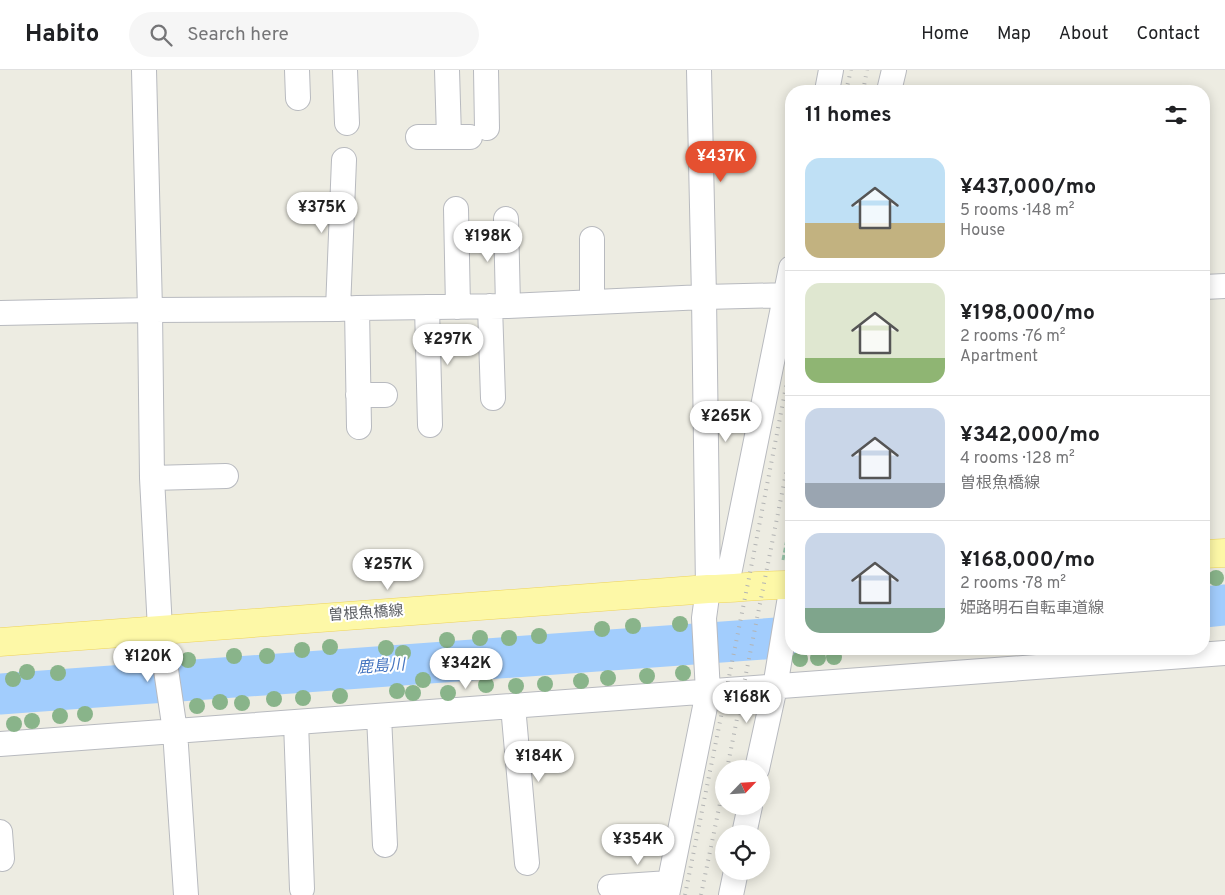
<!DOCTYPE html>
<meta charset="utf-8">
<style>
:root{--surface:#fff;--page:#f6f6f6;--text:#202124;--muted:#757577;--line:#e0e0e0;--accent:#e55030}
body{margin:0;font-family:Overpass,"Noto Sans JP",sans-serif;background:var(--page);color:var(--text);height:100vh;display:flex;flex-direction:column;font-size:19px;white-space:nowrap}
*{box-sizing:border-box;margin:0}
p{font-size:16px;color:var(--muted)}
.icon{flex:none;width:28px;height:28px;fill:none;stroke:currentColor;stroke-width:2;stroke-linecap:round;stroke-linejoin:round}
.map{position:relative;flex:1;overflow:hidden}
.side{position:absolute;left:785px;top:15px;width:425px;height:570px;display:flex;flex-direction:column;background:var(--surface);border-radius:20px;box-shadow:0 2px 12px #0003}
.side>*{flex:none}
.needle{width:32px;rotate:65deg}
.controls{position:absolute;left:715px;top:690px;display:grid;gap:10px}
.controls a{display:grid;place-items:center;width:55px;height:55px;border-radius:50%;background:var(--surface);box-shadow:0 2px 12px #0003;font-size:25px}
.price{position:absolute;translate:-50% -42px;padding:0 11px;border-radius:18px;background:#fff;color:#222;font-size:16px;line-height:32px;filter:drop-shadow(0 1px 2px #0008)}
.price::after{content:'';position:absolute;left:50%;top:30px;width:15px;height:11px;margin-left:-8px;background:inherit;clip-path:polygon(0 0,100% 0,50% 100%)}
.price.selected{background:var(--accent);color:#fff}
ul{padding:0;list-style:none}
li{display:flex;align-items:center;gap:15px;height:125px;padding:0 20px}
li+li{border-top:1px solid var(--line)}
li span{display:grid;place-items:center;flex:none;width:140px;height:100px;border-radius:15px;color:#555}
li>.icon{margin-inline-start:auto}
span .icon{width:60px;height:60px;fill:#fffc;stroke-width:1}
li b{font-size:21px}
h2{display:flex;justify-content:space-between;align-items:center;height:60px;padding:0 20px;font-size:21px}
header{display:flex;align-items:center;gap:30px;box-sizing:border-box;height:70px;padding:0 25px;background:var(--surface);border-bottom:1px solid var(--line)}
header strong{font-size:24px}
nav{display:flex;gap:28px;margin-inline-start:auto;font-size:18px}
.search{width:350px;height:45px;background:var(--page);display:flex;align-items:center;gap:12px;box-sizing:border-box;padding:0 18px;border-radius:28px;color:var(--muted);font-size:19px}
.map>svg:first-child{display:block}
</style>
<header>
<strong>Habito</strong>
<div class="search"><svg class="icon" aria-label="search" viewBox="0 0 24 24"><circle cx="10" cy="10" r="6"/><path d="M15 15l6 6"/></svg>Search here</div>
<nav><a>Home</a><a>Map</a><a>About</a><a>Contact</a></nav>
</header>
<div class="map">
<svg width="1225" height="825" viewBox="0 0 1225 825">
<rect width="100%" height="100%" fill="#edece2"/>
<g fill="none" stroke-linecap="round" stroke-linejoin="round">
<path stroke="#a2cdfd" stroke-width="41" d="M1204,537L1225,535
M0,624L791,567"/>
<defs>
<path id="minor" d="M144,0L150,240L152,408L160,559L175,661L186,825
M297,0L298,28
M345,0L347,53
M447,0L449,67
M486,0L487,58
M827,21L831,0
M889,21L894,0
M418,67H470
M456,139L458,237
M506,149L508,236
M592,169V232
M1204,217L1225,216
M490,236L493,328
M427,237L430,355
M357,238L359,357
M338,239L344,90
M0,243L150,240L338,239L357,238L508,236L704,227L791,225
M358,325H385
M152,408L226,406
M726,519L791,198
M513,636L527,793
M379,646L385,775
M296,652L302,819
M0,674L1225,583
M757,699L775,617L791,521
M0,762L2,789
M744,764L750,736
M610,817L669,813
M667,825L708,622L704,548L708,519L704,227L699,0
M731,825L736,801"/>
<path id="major" d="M1204,484L1225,483
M0,572L708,519C736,519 764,514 791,515"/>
</defs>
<use href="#minor" stroke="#b8babf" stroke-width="26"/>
<use href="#major" stroke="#eed35a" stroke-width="29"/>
<path stroke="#98c5aa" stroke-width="3" stroke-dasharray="5 2.5" stroke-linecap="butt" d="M783,490L791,448"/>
<use href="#minor" stroke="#fff" stroke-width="24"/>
<use href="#major" stroke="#fdf8a7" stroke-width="28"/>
<path stroke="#b3b4b4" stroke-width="4" stroke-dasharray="1 6" stroke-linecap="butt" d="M846,21L851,0
M863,21L867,0
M727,699L791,378
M685,825L749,508L791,291
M701,825L724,714"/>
</g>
<g fill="#89b48a">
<circle cx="1216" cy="508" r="8"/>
<circle cx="680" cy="554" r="8"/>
<circle cx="633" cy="556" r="8"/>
<circle cx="602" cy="559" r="8"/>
<circle cx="539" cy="566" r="8"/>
<circle cx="480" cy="568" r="8"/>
<circle cx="509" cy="568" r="8"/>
<circle cx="447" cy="570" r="8"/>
<circle cx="330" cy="577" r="8"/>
<circle cx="386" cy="578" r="8"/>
<circle cx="302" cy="580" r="8"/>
<circle cx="403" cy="583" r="8"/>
<circle cx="234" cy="586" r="8"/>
<circle cx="267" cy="586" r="8"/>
<circle cx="834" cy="587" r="8"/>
<circle cx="818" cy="588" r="8"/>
<circle cx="800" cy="589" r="8"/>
<circle cx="188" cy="590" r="8"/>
<circle cx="27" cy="602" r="8"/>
<circle cx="58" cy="603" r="8"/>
<circle cx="683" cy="603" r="8"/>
<circle cx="647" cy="606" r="8"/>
<circle cx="608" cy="608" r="8"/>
<circle cx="13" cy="609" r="8"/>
<circle cx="423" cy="610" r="8"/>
<circle cx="581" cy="611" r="8"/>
<circle cx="545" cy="614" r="8"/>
<circle cx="486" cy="615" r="8"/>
<circle cx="516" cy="616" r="8"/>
<circle cx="397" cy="621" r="8"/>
<circle cx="413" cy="623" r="8"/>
<circle cx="448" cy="623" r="8"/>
<circle cx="340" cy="626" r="8"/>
<circle cx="303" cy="628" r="8"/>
<circle cx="274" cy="629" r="8"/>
<circle cx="220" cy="632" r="8"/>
<circle cx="242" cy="633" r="8"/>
<circle cx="197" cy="636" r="8"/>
<circle cx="85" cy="644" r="8"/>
<circle cx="60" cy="646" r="8"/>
<circle cx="32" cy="651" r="8"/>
<circle cx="14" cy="654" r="8"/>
</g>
<g text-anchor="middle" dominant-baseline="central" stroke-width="4" stroke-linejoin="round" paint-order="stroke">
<g font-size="15" fill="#5b5e63" stroke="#fff">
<text transform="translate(366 544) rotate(-4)">曽根魚橋線</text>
</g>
<g font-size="16" font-style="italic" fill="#4575c0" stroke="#fff">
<text transform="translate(381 597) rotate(-4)">鹿島川</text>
</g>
</g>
</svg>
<div class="controls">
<a><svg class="needle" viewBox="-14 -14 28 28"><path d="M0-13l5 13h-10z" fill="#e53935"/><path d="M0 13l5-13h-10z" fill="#757577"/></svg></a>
<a><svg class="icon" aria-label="locate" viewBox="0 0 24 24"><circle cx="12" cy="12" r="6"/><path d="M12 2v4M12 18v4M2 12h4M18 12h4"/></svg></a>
</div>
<b class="price selected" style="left:721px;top:113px">¥437K</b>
<b class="price" style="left:322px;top:164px">¥375K</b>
<b class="price" style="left:488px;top:193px">¥198K</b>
<b class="price" style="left:448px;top:296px">¥297K</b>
<b class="price" style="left:726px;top:373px">¥265K</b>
<b class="price" style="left:388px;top:521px">¥257K</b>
<b class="price" style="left:148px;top:613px">¥120K</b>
<b class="price" style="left:466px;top:620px">¥342K</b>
<b class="price" style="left:747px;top:654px">¥168K</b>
<b class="price" style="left:539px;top:713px">¥184K</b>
<b class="price" style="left:638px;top:796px">¥354K</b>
<section class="side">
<h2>11 homes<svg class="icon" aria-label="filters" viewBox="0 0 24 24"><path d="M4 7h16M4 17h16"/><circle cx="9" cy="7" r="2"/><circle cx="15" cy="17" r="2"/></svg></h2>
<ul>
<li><span style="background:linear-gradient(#bfe0f5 65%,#c2b280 0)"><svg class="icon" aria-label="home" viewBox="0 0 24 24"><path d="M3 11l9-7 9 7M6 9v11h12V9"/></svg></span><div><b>¥437,000/mo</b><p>5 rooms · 148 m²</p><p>House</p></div></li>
<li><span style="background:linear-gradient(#dfe7d0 75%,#8fb573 0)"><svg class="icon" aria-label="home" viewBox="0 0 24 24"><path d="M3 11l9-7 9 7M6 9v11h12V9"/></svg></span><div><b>¥198,000/mo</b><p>2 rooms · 76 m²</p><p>Apartment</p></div></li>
<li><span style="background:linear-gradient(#c9d6e8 75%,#9aa5b1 0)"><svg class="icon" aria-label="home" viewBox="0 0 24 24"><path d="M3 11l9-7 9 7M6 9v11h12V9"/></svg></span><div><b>¥342,000/mo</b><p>4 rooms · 128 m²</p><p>曽根魚橋線</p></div></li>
<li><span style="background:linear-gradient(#c9d6e8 75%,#7fa58c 0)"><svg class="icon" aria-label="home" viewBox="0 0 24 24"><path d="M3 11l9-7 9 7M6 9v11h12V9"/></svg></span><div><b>¥168,000/mo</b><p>2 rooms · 78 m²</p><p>姫路明石自転車道線</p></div></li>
</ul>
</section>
</div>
